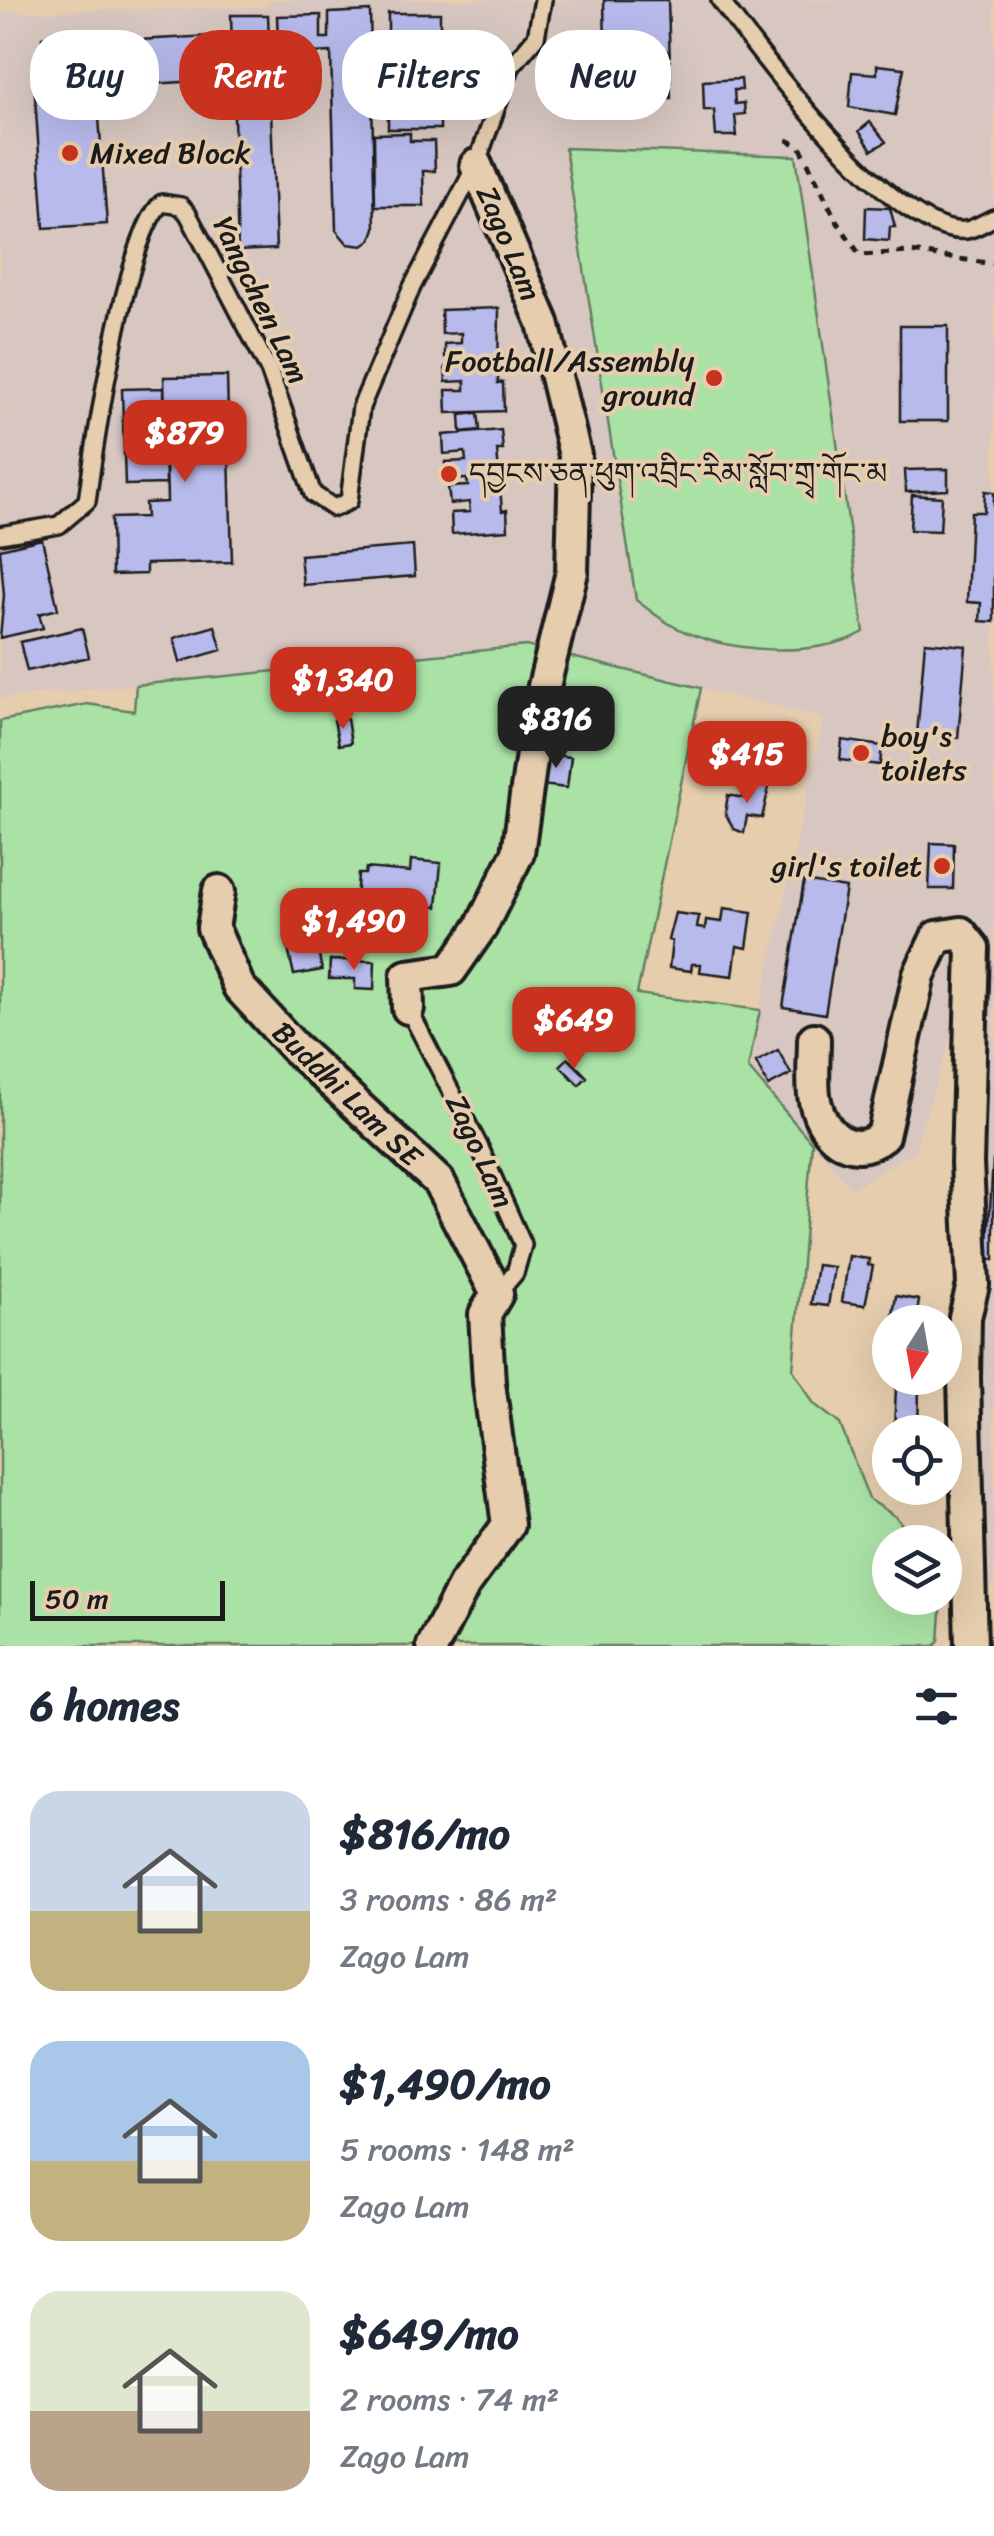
<!DOCTYPE html>
<meta charset="utf-8">
<style>
:root{--surface:#fff;--page:#f2f2f3;--text:#1f2937;--muted:#747a83;--accent:#c8321e}
body{margin:0;font-family:Sriracha,"Noto Serif Tibetan",sans-serif;background:var(--page);color:var(--text);height:100vh;display:flex;flex-direction:column;font-size:38px;white-space:nowrap}
*{box-sizing:border-box;margin:0}
p{font-size:32px;color:var(--muted)}
.icon{flex:none;width:55px;height:55px;fill:none;stroke:currentColor;stroke-width:2;stroke-linecap:round;stroke-linejoin:round}
.map{position:relative;height:1646px;overflow:hidden}
.drawer{display:flex;flex-direction:column;background:var(--surface);flex:1}
.drawer>*{flex:none}
.banner{position:absolute;left:30px;top:30px;width:935px;height:90px;display:flex;gap:20px}
.needle{width:65px;rotate:191deg}
.fabs{position:absolute;left:872px;top:1305px;display:grid;gap:20px}
.fabs a{display:grid;place-items:center;width:90px;height:90px;border-radius:50%;background:var(--surface);box-shadow:0 10px 40px #0002;font-size:50px}
.scale{position:absolute;left:30px;bottom:25px;width:195px;box-sizing:border-box;padding-left:10px;border:5px solid #1c1c1c;border-top:0;font-size:28px;line-height:35px;white-space:nowrap;color:#1c1c1c;-webkit-text-stroke:8px #e5cdae;paint-order:stroke}
.price{position:absolute;translate:-50% -85px;padding:0 22px;border-radius:20px;background:var(--accent);color:#fff;font-size:32px;line-height:65px;filter:drop-shadow(0 2px 5px #0008)}
.price::after{content:'';position:absolute;left:50%;top:60px;width:30px;height:22px;margin-left:-15px;background:inherit;clip-path:polygon(0 0,100% 0,50% 100%)}
.price.active{background:#222;color:#fff}
ul{padding:0;list-style:none}
li{display:flex;align-items:center;gap:30px;height:250px;padding:0 30px}
li span{display:grid;place-items:center;flex:none;width:280px;height:200px;border-radius:30px;color:#555}
li>.icon{margin-inline-start:auto}
span .icon{width:120px;height:120px;fill:#fffc;stroke-width:1}
li b{font-size:42px}
h2{display:flex;justify-content:space-between;align-items:center;height:120px;padding:0 30px;font-size:42px}
.chip{padding:0 35px;border-radius:40px;background:var(--surface);box-shadow:0 10px 40px #0002;font-size:35px;line-height:90px}
.chip.active{background:var(--accent);color:#fff}
.map>svg:first-child{display:block}
</style>
<div class="map">
<svg width="994" height="1646" viewBox="0 0 994 1646">
<rect width="100%" height="100%" fill="#e5cdae"/>
<filter id="ink" filterUnits="userSpaceOnUse"><feTurbulence type="fractalNoise" baseFrequency=".01" numOctaves="2"/><feDisplacementMap in="SourceGraphic" scale="20" xChannelSelector="R" yChannelSelector="G"/><feConvolveMatrix kernelMatrix="1 2 1 2 8 2 1 2 1" color-interpolation-filters="sRGB"/></filter>
<g filter="url(#ink)">
<path fill="#d8c7c1" d="M271,0H994V1582L986,1597L968,983L914,1152L851,1189L747,1067L824,718L526,646L0,698V12L268,7Z"/>
<path fill="#aae2a6" stroke="#637f61" stroke-width="2.5" d="M565,148L796,156L864,632C817,659 723,653 675,627C661,620 648,609 636,600Z
M526,646L701,688L637,994L760,1010L748,1068L812,1143L793,1370L814,1404L840,1424L869,1499L896,1517L916,1542H890V1598H942L939,1641L935,1646H0V721L87,704L134,711L136,685Z"/>
<path fill="#b8baec" stroke="#1c1c1c" stroke-width="2.5" d="M604,0H668L671,99H606Z
M370,11L375,228L371,240L363,246L348,244L336,230L331,52L269,55L276,249L238,251L231,15H268L269,40L278,41L277,16L321,15V38H329V13Z
M388,13H440V129H388Z
M89,35L90,61L43,63L42,37Z
M211,36L214,80L104,87L101,42Z
M877,65L904,68L895,115L849,107L852,72L877,74Z
M96,78L107,224L44,228L34,82Z
M741,79L742,90H734L735,104L744,103L745,114L735,115L737,136H716L714,110H704L703,81Z
M870,122L886,142L872,150L859,131Z
M410,133V141H434L435,171H423L424,206H375L374,134Z
M866,207L890,208L895,227H890L889,241L865,239Z
M499,308L498,383L503,382L504,411L447,413L446,390H465V381L446,382L445,367L464,366L463,357H445V344L461,343V333L442,334L441,310Z
M900,326H948V421H900Z
M227,376L232,562L146,564V574L112,575L111,518L146,517L145,503L167,502L164,377Z
M164,388L166,484L125,485L122,389Z
M478,413L480,430L461,432L460,415Z
M501,430L503,450H497L502,511L507,510L508,530L452,534L451,513L470,512L469,502L450,504L448,487L468,486L467,479L446,480L445,462L466,461L465,452L444,454L443,435Z
M948,469V490L906,492L905,470Z
M985,491L994,492V622L980,621L981,603L967,602L971,512H984Z
M912,495L942,497L940,531L910,530Z
M42,539L58,609L39,614L43,628L0,638L4,595L0,549Z
M413,546L415,576L303,585L300,555Z
M215,626L222,650L180,662L174,638Z
M82,628L89,657L27,671L20,642Z
M925,642L966,646L958,738L917,735Z
M347,719L351,743L339,745L334,720Z
M842,740L882,746L880,765L840,760Z
M545,754L571,757L567,788L541,785Z
M747,783L769,787L762,818L747,816L744,833L734,829L725,813L728,795L744,798Z
M931,843L954,844L953,889H929Z
M411,860L441,863L437,907L424,906L423,921L355,915L358,874H365L366,868L410,872Z
M804,881L846,888L825,1014L783,1007Z
M724,908L752,912L747,948L737,946L733,976L700,972L701,964H692L691,971L669,968L672,941L668,940L675,913L699,916L697,928L705,929L706,920L722,922Z
M315,937L322,970L294,975L286,940Z
M330,960L375,961L374,990L355,989V979H329Z
M579,998L617,1003L612,1038L575,1033Z
M778,1050L791,1074L768,1086L756,1062Z
M568,1058L587,1077L579,1085L560,1066Z
M993,1160H994V1260L987,1259Z
M849,1256L869,1259L868,1265L873,1266L865,1305L842,1302Z
M817,1265L834,1267L828,1306L811,1304Z
M896,1296L919,1300L916,1322H892Z
M896,1387L919,1388L918,1431L894,1430Z"/>
<g fill="none" stroke-linecap="round" stroke-linejoin="round">
<defs>
<path id="service" d="M720,0C759,53 897,239 966,230C975,229 986,221 994,218
M0,535L59,525L87,501C94,448 126,233 162,203L181,206L188,214L269,370L313,494L334,508L349,501L361,407L412,287L476,165L511,67L536,37L543,0
M408,1008L481,1150L523,1245L515,1273L497,1294"/>
<path id="minor" d="M219,891L213,928L239,987L293,1046L439,1182L497,1294L485,1314L489,1383L508,1525L464,1585L433,1646
M408,1008L407,976L451,970L481,927L518,853L538,711L572,572L575,455L543,323L476,165
M814,1039C814,1058 812,1077 814,1095C819,1133 851,1162 883,1136L919,975L937,937L961,933L973,948L967,1163L973,1285L965,1317L964,1378L971,1646"/>
</defs>
<use href="#service" stroke="#1c1c1c" stroke-width="22"/>
<use href="#minor" stroke="#1c1c1c" stroke-width="38"/>
<path stroke="#1c1c1c" stroke-width="5" stroke-dasharray="8 8" stroke-linecap="butt" d="M787,140L800,146L836,220L860,255L911,252L994,264"/>
<use href="#service" stroke="#e5cdae" stroke-width="15"/>
<use href="#minor" stroke="#e5cdae" stroke-width="30"/>
</g>
</g>
<g fill="#c8321e" stroke="#e5cdae" stroke-width="4">
<circle cx="70" cy="153" r="10"/>
<circle cx="714" cy="378" r="10"/>
<circle cx="449" cy="474" r="10"/>
<circle cx="861" cy="753" r="10"/>
<circle cx="942" cy="866" r="10"/>
</g>
<g text-anchor="middle" dominant-baseline="central" stroke-width="8" stroke-linejoin="round" paint-order="stroke">
<g font-size="30" fill="#1c1c1c" stroke="#e5cdae" text-anchor="start">
<text x="90" y="153">Mixed Block</text>
<text x="694" y="361" text-anchor="end">Football/Assembly<tspan x="694" dy="34">ground</tspan></text>
<text x="469" y="474">དབྱངས་ཅན་ཕུག་འབྲིང་རིམ་སློབ་གྲྭ་གོང་མ</text>
<text x="881" y="736">boy's<tspan x="881" dy="34">toilets</tspan></text>
<text x="922" y="866" text-anchor="end">girl's toilet</text>
</g>
<g font-size="30" fill="#1c1c1c" stroke="#e5cdae">
<text transform="translate(509 243) rotate(67)">Zago Lam</text>
<text transform="translate(261 300) rotate(64)">Yangchen Lam</text>
<text transform="translate(347 1094) rotate(44)">Buddhi Lam SE</text>
<text transform="translate(480 1151) rotate(65)">Zago Lam</text>
</g>
</g>
</svg>
<div class="fabs">
<a><svg class="needle" viewBox="-14 -14 28 28"><path d="M0-13l5 13h-10z" fill="#e53935"/><path d="M0 13l5-13h-10z" fill="#747a83"/></svg></a>
<a><svg class="icon" aria-label="locate" viewBox="0 0 24 24"><circle cx="12" cy="12" r="6"/><path d="M12 2v4M12 18v4M2 12h4M18 12h4"/></svg></a>
<a><svg class="icon" aria-label="layers" viewBox="0 0 24 24"><path d="M12 4l9 5-9 5-9-5zM3 14l9 5 9-5"/></svg></a>
</div>
<div class="scale">50 m</div>
<b class="price" style="left:185px;top:485px">$879</b>
<b class="price" style="left:343px;top:732px">$1,340</b>
<b class="price active" style="left:556px;top:771px">$816</b>
<b class="price" style="left:747px;top:806px">$415</b>
<b class="price" style="left:354px;top:973px">$1,490</b>
<b class="price" style="left:574px;top:1072px">$649</b>
<div class="banner">
<a class="chip">Buy</a>
<a class="chip active">Rent</a>
<a class="chip">Filters</a>
<a class="chip">New</a>
</div>
</div>
<section class="drawer">
<h2>6 homes<svg class="icon" aria-label="filters" viewBox="0 0 24 24"><path d="M4 7h16M4 17h16"/><circle cx="9" cy="7" r="2"/><circle cx="15" cy="17" r="2"/></svg></h2>
<ul>
<li><span style="background:linear-gradient(#c9d6e8 60%,#c2b280 0)"><svg class="icon" aria-label="home" viewBox="0 0 24 24"><path d="M3 11l9-7 9 7M6 9v11h12V9"/></svg></span><div><b>$816/mo</b><p>3 rooms · 86 m²</p><p>Zago Lam</p></div></li>
<li><span style="background:linear-gradient(#a9c7e8 60%,#c2b280 0)"><svg class="icon" aria-label="home" viewBox="0 0 24 24"><path d="M3 11l9-7 9 7M6 9v11h12V9"/></svg></span><div><b>$1,490/mo</b><p>5 rooms · 148 m²</p><p>Zago Lam</p></div></li>
<li><span style="background:linear-gradient(#dfe7d0 60%,#b9a48a 0)"><svg class="icon" aria-label="home" viewBox="0 0 24 24"><path d="M3 11l9-7 9 7M6 9v11h12V9"/></svg></span><div><b>$649/mo</b><p>2 rooms · 74 m²</p><p>Zago Lam</p></div></li>
</ul>
</section>
